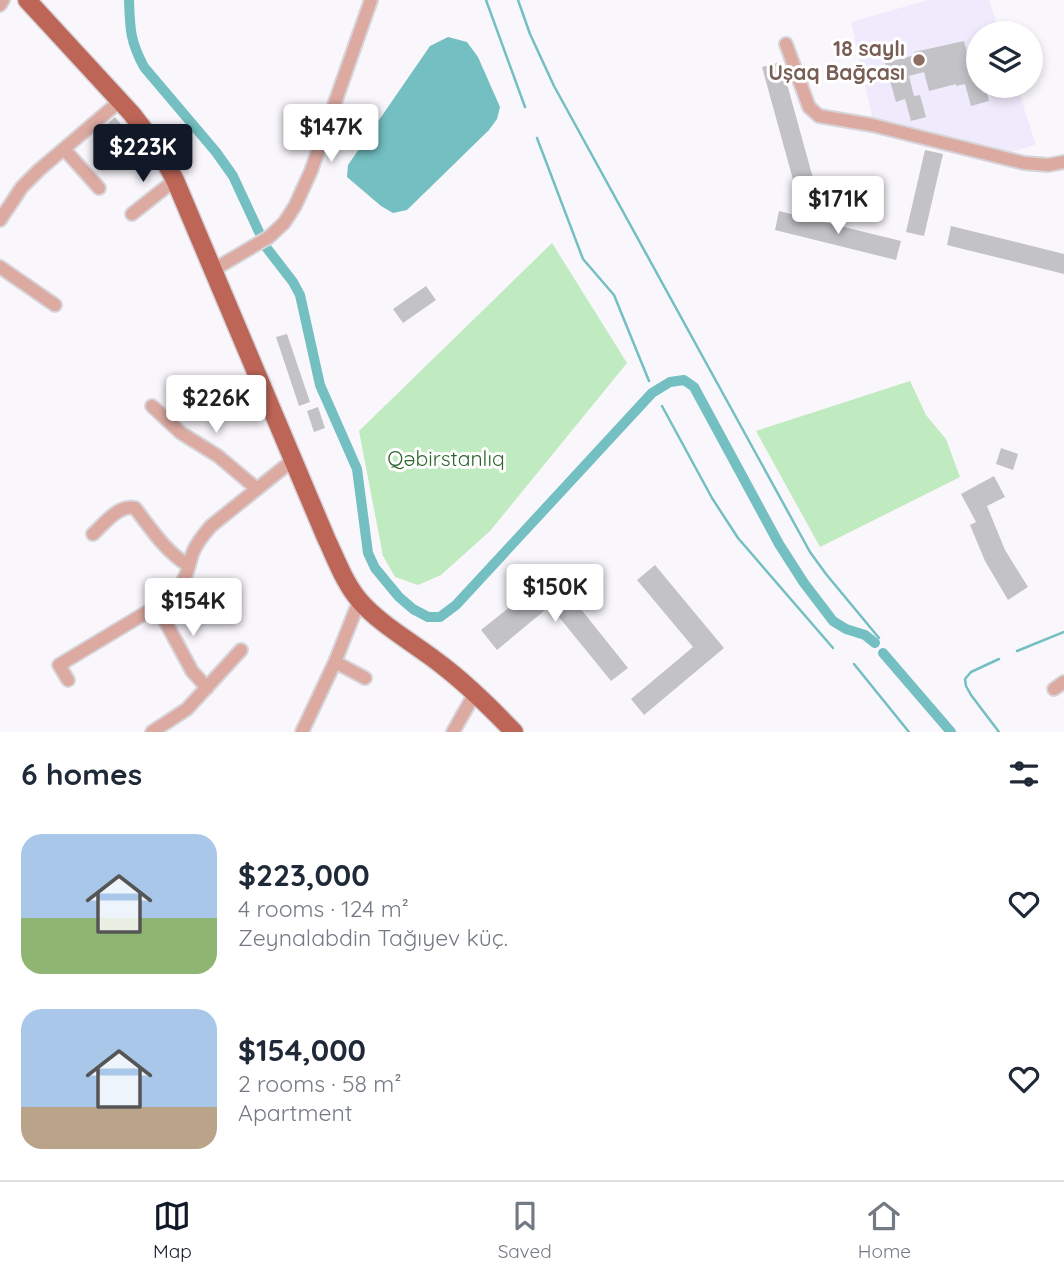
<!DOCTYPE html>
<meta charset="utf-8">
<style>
:root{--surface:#fff;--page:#f6f6f7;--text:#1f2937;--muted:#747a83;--line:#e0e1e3;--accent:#111827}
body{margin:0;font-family:Quicksand,sans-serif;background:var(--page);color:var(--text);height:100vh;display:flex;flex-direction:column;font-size:26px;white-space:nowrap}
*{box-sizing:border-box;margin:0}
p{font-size:23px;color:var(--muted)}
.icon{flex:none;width:38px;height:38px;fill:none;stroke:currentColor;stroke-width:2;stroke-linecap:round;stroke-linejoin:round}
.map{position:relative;height:732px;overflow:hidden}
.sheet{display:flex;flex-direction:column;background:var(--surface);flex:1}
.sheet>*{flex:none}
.fabs{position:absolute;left:966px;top:21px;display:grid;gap:14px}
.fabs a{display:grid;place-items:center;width:77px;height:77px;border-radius:50%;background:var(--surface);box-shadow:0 4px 10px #0003;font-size:35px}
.price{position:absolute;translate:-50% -60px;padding:0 16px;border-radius:7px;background:#fff;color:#222;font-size:23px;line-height:46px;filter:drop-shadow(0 2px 4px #0008)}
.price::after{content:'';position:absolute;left:50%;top:42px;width:21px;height:16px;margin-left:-10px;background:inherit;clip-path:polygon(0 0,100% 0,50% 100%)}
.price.current{background:var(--accent);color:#fff}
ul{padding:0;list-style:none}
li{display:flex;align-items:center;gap:21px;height:175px;padding:0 21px}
li span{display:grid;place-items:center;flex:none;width:196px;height:140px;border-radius:21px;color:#555}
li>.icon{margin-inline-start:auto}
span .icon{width:84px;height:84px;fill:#fffc;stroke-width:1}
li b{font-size:30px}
h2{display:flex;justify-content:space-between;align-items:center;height:84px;padding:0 21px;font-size:30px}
.menu{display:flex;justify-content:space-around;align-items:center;height:98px;border-top:2px solid var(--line);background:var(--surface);font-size:19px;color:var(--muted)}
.menu a{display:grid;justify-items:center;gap:4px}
.menu .current{color:var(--accent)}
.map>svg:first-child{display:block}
</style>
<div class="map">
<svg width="1064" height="732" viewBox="0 0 1064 732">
<rect width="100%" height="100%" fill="#f9f7fc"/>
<path fill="#f0ebfc" d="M928,0H989L1000,33H978V86H1017L1036,145L1007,153L873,121L851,22Z"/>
<path fill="#c0eabf" d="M552,243L627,363L490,531L441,575L418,585L395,577L383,556L359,431Z
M910,381L926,415L946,439L960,477L820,547L756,431Z"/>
<path fill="#74bfc1" d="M448,37L467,42L478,57L500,107L497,119L489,130L407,210L393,213L381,206L347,177L348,165L430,46Z"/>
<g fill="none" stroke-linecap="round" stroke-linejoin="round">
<path stroke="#74bfc1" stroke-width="2.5" d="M486,0L525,107
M518,0L530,34L554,86L810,552L826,574L879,638
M537,138L583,259L614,295L649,381
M662,406L712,498L738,538L833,648
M1017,651L1064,632
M854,664L909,732
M999,732L971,695L966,686L965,679L971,672L999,659"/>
<path stroke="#74bfc1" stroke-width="10" d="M129,0C130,29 130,41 144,67L216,152L233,176L259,232
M266,247L293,282L300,295L320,385L357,469L368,553L375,568L399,597L413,609L428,617H440L456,605L652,393L670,382L684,380L694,387L779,544L804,583L833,621L846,629L865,635L875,643
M883,653L951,732"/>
</g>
<path fill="#c3c2c7" d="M964,41L974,80L978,79V86H985L989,101L971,106L965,84L956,86V84L929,91L924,72L909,76L914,96L920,95L926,117L911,121L905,99L896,102L885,63L915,55L914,52Z
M781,62L814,182L795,187L762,67Z
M115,117L134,140L123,149L127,153L114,164L101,149L113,138L104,127Z
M925,150L943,154L924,236L906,232Z
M779,211L901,241L896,260L775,230Z
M951,226L1064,254V274L947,245Z
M426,286L436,300L403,323L393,309Z
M287,334L310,402L299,406L276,337Z
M318,407L325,428L314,432L307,411Z
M1001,448L1018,454L1013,470L996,464Z
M994,476L1005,497L987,506L1005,550L1028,587L1008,600L985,561L970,525L976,522L961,494Z
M655,565L724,648L644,715L631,699L693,647L637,580Z
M552,573L628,668L611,681L550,606L497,650L481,630Z"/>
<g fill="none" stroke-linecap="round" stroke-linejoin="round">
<defs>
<path id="street" d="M0,5L3,0
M786,44L809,107L819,116L872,125L1024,163L1048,165L1064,162
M64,149L99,188
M132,214L175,180
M0,220L22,187L39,170L120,101
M0,267L55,305
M213,270L269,237L284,223L295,206L311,171L371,0
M152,406L181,433L218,456L257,489
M93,534C104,524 119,504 135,508C152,530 165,551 189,566
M157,606L192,671L207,688
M335,662L365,678
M68,680L59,665L157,606C167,598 179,589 185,577C189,569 190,558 194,550C198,541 204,534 211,526L293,460
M1054,689L1064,682
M152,732L187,709L241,650
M302,732L335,662L356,609L361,602
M453,732L475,693"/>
<path id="primary" d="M27,0L132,114L154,143L164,160L175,180L213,270L326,538C336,559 344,582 359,600C380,625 417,645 443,666C469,686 492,709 514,732"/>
</defs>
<use href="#street" stroke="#d6d4d9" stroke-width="16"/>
<use href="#primary" stroke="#d6d4d9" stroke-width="21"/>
<use href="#street" stroke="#dcaaa1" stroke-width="12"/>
<use href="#primary" stroke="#bd6658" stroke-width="18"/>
</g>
<circle fill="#8d6e63" stroke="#fff" stroke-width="2.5" cx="919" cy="60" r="7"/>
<g text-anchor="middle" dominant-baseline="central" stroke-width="6" stroke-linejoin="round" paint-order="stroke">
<g font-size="21" font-weight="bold" fill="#785e54" stroke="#fff" text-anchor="end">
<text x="905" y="48">18 saylı<tspan x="905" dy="24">Uşaq Bağçası</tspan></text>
</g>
<g font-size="21" fill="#2c652d" stroke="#fff">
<text x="446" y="458">Qəbirstanlıq</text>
</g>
</g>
</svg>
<div class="fabs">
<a><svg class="icon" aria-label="layers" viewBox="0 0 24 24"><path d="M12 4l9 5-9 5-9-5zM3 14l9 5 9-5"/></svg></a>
</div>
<b class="price" style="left:331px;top:164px">$147K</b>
<b class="price current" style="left:143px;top:184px">$223K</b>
<b class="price" style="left:838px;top:236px">$171K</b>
<b class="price" style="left:216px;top:435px">$226K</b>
<b class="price" style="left:555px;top:624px">$150K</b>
<b class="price" style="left:193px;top:638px">$154K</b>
</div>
<section class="sheet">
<h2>6 homes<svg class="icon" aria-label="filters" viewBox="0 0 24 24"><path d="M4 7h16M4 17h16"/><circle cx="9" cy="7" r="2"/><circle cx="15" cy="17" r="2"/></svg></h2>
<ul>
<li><span style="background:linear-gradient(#a9c7e8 60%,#8fb573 0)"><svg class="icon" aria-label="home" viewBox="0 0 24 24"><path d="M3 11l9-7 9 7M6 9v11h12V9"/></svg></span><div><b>$223,000</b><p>4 rooms · 124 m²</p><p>Zeynalabdin Tağıyev küç.</p></div><svg class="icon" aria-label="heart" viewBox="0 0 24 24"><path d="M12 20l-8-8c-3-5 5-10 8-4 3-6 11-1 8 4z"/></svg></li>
<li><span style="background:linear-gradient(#a9c7e8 70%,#b9a48a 0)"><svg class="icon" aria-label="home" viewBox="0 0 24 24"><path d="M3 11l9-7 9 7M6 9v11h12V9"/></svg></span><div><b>$154,000</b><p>2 rooms · 58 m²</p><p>Apartment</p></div><svg class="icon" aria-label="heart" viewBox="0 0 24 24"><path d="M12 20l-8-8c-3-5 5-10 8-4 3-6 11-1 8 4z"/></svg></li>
</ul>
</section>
<nav class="menu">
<a class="current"><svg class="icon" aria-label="map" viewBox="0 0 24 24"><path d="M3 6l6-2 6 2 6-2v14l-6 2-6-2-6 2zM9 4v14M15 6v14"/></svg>Map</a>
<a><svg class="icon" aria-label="saved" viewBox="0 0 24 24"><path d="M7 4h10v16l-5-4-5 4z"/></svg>Saved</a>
<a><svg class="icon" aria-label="home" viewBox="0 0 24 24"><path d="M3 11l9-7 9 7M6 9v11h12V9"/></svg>Home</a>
</nav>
